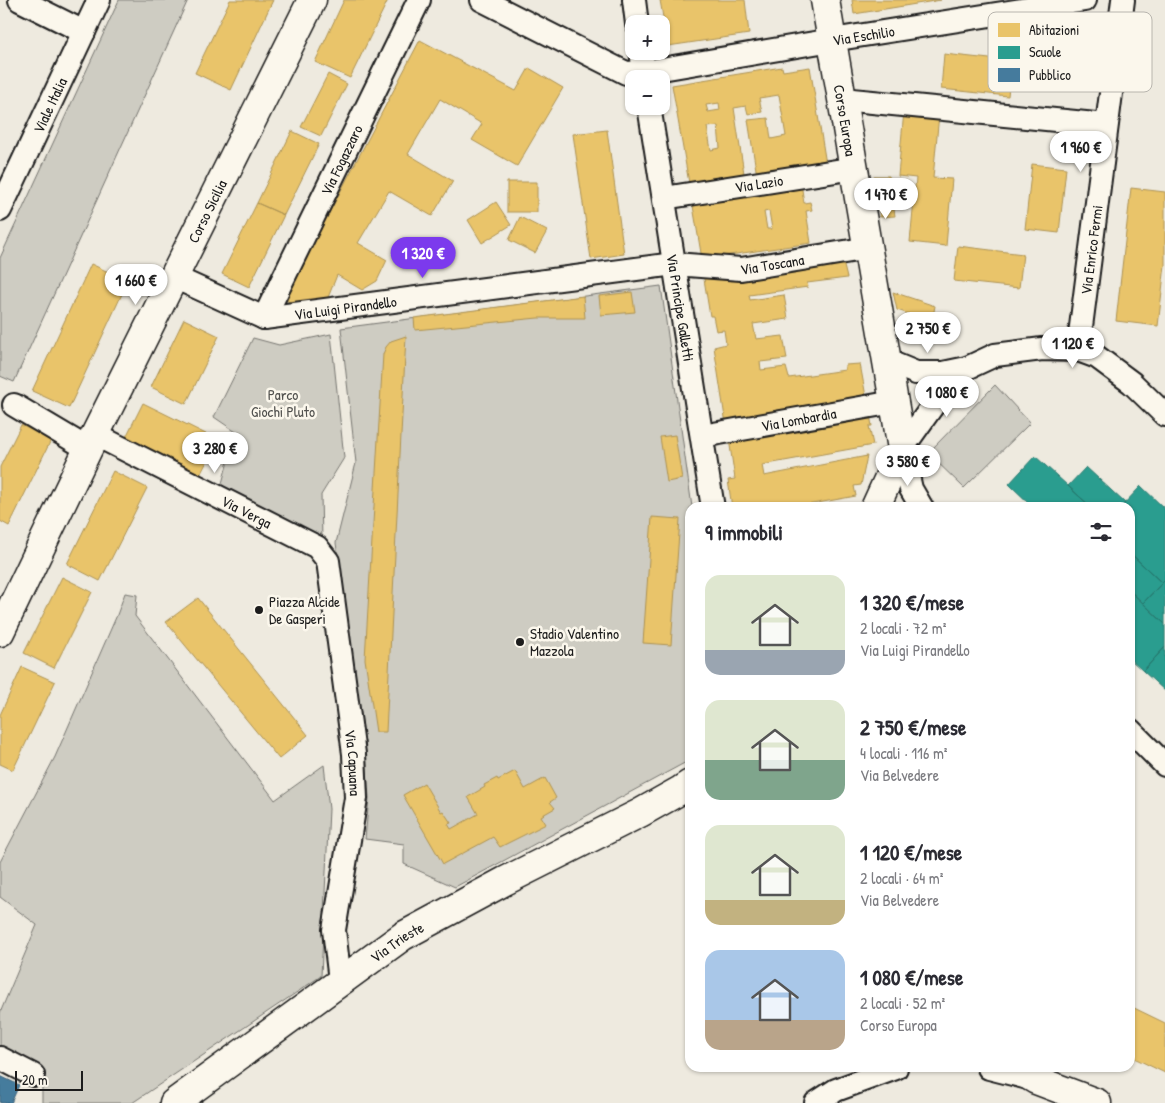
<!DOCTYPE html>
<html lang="it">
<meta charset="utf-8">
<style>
:root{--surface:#fff;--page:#f7f7f7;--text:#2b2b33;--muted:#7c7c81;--accent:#7c3aed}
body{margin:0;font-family:"Patrick Hand",sans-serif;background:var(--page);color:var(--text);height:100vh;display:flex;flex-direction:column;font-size:19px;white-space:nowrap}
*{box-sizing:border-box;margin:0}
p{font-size:16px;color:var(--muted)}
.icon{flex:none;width:28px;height:28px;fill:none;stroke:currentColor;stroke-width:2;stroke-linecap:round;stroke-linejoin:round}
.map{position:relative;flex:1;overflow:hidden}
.details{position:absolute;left:685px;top:502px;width:450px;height:570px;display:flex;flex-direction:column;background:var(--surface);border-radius:15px;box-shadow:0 1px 4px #0004}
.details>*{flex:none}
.buttons{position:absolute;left:625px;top:15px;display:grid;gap:10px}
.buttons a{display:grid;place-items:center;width:45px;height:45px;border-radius:10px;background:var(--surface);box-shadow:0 1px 4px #0004;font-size:25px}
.scale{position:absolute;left:15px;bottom:12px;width:68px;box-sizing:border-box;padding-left:5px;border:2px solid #1c1c1c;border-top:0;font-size:14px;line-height:18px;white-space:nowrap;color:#1c1c1c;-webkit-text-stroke:4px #fbf7ec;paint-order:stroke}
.price{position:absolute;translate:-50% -42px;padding:0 11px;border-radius:18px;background:#fff;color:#222;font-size:16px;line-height:32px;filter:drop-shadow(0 1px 2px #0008)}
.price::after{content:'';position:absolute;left:50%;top:30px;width:15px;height:11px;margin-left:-8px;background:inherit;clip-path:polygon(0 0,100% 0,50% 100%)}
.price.on{background:var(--accent);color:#fff}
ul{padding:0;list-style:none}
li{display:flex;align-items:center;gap:15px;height:125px;padding:0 20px}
li span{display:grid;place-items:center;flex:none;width:140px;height:100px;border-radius:15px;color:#555}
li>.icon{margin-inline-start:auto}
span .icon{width:60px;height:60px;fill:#fffc;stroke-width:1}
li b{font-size:21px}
h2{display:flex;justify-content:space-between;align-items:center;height:60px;padding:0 20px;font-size:21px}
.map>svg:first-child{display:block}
</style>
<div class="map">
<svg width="1165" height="1103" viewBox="0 0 1165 1103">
<rect width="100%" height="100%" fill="#eeeadf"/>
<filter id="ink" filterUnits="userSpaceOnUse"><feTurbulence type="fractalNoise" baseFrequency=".02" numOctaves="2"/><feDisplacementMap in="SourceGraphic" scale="10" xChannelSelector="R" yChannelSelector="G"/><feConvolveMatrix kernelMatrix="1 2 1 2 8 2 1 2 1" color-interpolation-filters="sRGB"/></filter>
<g filter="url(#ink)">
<path fill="#ceccc2" stroke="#75746f" d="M119,0H188L14,382L0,376V258Z
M661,286L692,507L690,508V760L455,887L404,864V844L365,839L369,798L365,742L336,543L356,463L341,328Z
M331,334L344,458L321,495L322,540L221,487L236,432L214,417L253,338L279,345Z
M995,385L1030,423L964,488L928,453Z
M125,593L137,595L135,616L275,800L324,765L329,809L321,976L132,1103H42V1069L0,1049V1013L37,925L0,897V862L55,757L117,615Z"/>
<path fill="#e9c46a" stroke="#ac9253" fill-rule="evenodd" d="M230,0H273L231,90L195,73Z
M344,0H388L350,78L315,62Z
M660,0H745L749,34L668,46Z
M852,0H941L854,14Z
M420,40L516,91L529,68L563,88L517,166L472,140L482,124L440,99L408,154L453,181L432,216L389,191L358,243L387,260L377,281L362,290L337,275L327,300L297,306L284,299Z
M1010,40L1078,47L1074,83L1010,77L1008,96L941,89L944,54L1008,61Z
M782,67L783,71L810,67L826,164L757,176L748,120L768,118L771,139L786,136L779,95L759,98L762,112L748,114L746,106L734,108L745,180L690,189L672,85ZM719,103L720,110L708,112L706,105ZM718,126L720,148L711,150L707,127Z
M328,74L347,84L321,136L301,127Z
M904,111L939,114L933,178L952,179L946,246L910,242L916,178L898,176Z
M607,130L624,254L591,259L573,134Z
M292,131L319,144L284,215L257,203Z
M1032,164L1066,168L1059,233L1025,229Z
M874,176H889L895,216L880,217Z
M507,182H537V212H507Z
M801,183L804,203L810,202L812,210L806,211L811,243L702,259L692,200ZM769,211L772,229H767L764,212Z
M1131,188L1165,192V265L1158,326L1116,321Z
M496,202L511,225L482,243L468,220Z
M257,203L284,215L249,287L222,274Z
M520,217L547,231L535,253L509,240Z
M958,246L1023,254L1019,288L954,281Z
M843,262L847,278L807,283L808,287L749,295L750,300L784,295L788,319L753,324L756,339L783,336L787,359L760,362L761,370L786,367L789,378L845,370V365L860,364L867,402L726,424L714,347L726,344L724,330L716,331L713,316H710L703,273Z
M91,264L128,281L69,408L32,391Z
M632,292L635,312L601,315L599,296Z
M893,292L935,306L932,322L897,310Z
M583,296L585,318H538L415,330L414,318Z
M184,319L219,336L186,404L151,387Z
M406,336L386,732H376L365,659L383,354L386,347L391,341Z
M143,403L218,440L200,475L125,439Z
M870,415L872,426H869L873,445L762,465L764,476L867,456L861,485L854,486L856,496L790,508H732L728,480L735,479L729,439Z
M21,425L51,440L9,526L0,521V467Z
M675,435L682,479L667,482L660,437Z
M113,471L147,488L100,581L67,564Z
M652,517L680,519L671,645L643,643Z
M62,577L92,592L54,668L24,653Z
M198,598L308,735L279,759L166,622Z
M22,667L55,682L13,770L0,764V715Z
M515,771L525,789L545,778L556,798L550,802L555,808L541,816L546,824L500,847L493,837L443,864L403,795L424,783L441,812L443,811L451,823L448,824L451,829L478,814L468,797L485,787L484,785L497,778L498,780Z
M1130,1006L1165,1023V1073L1130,1056Z"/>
<path fill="#2a9d8f" stroke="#26766c" d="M1035,456L1068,486L1092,508H1034L1009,484Z
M1086,467L1125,503L1120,508H1092L1068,486Z
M1141,486L1165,509V580L1162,583L1130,553V508H1120Z
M1130,553L1162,583L1143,603L1130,591Z
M1165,580V624L1143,603Z
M1130,591L1165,624V647L1143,671L1130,659Z
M1165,647V691L1143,671Z"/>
<path fill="#457b9d" stroke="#395e76" d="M0,1076L19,1085L11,1103H0Z"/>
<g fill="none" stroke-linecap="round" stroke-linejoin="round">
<defs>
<g id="street">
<path d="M20,0L84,32"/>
<path id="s1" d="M482,0L626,73L644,72L832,40L1085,0"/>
<path d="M634,0L637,24"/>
<path d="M641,51L645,79"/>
<path d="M842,99L1106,125"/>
<path id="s2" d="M649,106L713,508"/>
<path id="s3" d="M664,198L855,168"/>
<path id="s4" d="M0,210L99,0"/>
<path id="s5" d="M174,277L264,318L674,264L741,269L869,248"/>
<path id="s6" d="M264,318L419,0"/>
<path id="s7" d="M1078,350L1123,0"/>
<path d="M887,361L916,373H943L967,368L995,355L1042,349L1078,350L1097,357L1132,383L1165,415"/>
<path d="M14,405L88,449"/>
<path id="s8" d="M96,435L317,547L328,561L354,754L356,798L334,930L340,981"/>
<path id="s9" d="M702,436L894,402"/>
<path d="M922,508L911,489L902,449L934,404L967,368"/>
<path d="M1130,730L1165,765"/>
<path d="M0,1058L33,1075"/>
<path d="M989,1068L1032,1079"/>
<path d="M816,1103L836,1090L896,1068"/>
</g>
<g id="secondary">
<path id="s10" d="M825,0L902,449L875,508"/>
<path id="s11" d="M0,632L88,449L312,0"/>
</g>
<g id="primary">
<path d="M1016,1068L1036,1080L1097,1103"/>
<path id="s12" d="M174,1103L403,936L505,881L640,813L681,790L690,784"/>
</g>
</defs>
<use href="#street" stroke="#1c1c1c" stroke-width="26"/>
<use href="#secondary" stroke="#1c1c1c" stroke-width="31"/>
<use href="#primary" stroke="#1c1c1c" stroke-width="31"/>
<use href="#street" stroke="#fbf7ec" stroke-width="22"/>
<use href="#secondary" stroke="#fbf7ec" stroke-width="28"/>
<use href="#primary" stroke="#fbf7ec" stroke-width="28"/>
</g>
</g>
<g fill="#1c1c1c" stroke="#fbf7ec" stroke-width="2">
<circle cx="259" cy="610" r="5"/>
<circle cx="520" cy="642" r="5"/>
</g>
<g text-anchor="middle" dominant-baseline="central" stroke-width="5" stroke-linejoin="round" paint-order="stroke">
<g font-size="15" fill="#1c1c1c" stroke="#fbf7ec">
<text stroke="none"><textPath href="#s1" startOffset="402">Via Eschilio</textPath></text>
<text stroke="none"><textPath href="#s4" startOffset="116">Viale Italia</textPath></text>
<text stroke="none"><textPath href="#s10" startOffset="122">Corso Europa</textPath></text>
<text stroke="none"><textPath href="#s6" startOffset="176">Via Fogazzaro</textPath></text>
<text stroke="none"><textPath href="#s3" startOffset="96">Via Lazio</textPath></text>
<text stroke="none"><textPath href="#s11" startOffset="469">Corso Sicilia</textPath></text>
<text stroke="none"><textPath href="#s7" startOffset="101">Via Enrico Fermi</textPath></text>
<text stroke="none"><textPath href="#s5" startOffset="611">Via Toscana</textPath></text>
<text stroke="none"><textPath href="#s2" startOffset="204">Via Principe Galletti</textPath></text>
<text stroke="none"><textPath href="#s5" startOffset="181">Via Luigi Pirandello</textPath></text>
<text stroke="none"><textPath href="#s9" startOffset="98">Via Lombardia</textPath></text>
<text stroke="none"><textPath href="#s8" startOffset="169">Via Verga</textPath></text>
<text stroke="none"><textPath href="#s8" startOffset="469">Via Capuana</textPath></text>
<text stroke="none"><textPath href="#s12" startOffset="275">Via Trieste</textPath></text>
</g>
<g font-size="15" fill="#51514e" stroke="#fbf7ec">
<text x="283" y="394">Parco<tspan x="283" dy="17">Giochi Pluto</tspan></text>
</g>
<g font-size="15" fill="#1c1c1c" stroke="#fbf7ec" text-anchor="start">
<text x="269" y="601">Piazza Alcide<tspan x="269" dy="17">De Gasperi</tspan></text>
<text x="530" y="633">Stadio Valentino<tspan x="530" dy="17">Mazzola</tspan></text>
</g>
</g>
<rect x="988" y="12" width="164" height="80" rx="8" fill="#fbf7ec" stroke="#b8b5ae" stroke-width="1"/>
<rect x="998" y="23" width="22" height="14" fill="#e9c46a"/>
<rect x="998" y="46" width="22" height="13" fill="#2a9d8f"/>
<rect x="998" y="68" width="22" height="14" fill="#457b9d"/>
<g font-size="14" fill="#1c1c1c">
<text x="1029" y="35">Abitazioni</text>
<text x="1029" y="57">Scuole</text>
<text x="1029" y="80">Pubblico</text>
</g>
</svg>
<div class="buttons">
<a>+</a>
<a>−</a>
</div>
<div class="scale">20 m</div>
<b class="price" style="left:1081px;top:173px">1 960 €</b>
<b class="price" style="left:886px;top:220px">1 470 €</b>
<b class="price on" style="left:423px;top:279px">1 320 €</b>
<b class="price" style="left:136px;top:306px">1 660 €</b>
<b class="price" style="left:928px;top:354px">2 750 €</b>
<b class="price" style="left:1073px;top:369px">1 120 €</b>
<b class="price" style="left:947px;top:418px">1 080 €</b>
<b class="price" style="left:215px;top:474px">3 280 €</b>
<b class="price" style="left:908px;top:487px">3 580 €</b>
<section class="details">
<h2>9 immobili<svg class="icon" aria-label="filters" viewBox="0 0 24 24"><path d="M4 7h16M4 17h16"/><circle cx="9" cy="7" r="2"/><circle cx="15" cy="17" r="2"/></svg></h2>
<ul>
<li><span style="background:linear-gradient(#dfe7d0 75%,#9aa5b1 0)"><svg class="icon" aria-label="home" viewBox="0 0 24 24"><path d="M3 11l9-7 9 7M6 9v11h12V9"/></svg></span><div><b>1 320 €/mese</b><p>2 locali · 72 m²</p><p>Via Luigi Pirandello</p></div></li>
<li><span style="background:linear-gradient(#dfe7d0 60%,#7fa58c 0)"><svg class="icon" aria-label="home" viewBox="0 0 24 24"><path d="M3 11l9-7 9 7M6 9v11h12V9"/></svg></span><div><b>2 750 €/mese</b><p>4 locali · 116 m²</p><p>Via Belvedere</p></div></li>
<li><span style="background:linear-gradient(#dfe7d0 75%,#c2b280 0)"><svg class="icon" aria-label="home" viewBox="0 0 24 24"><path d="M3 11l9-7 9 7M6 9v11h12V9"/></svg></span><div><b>1 120 €/mese</b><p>2 locali · 64 m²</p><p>Via Belvedere</p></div></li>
<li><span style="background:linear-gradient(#a9c7e8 70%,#b9a48a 0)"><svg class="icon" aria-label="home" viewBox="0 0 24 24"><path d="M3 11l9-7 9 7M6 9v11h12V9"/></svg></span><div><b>1 080 €/mese</b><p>2 locali · 52 m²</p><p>Corso Europa</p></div></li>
</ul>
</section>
</div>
